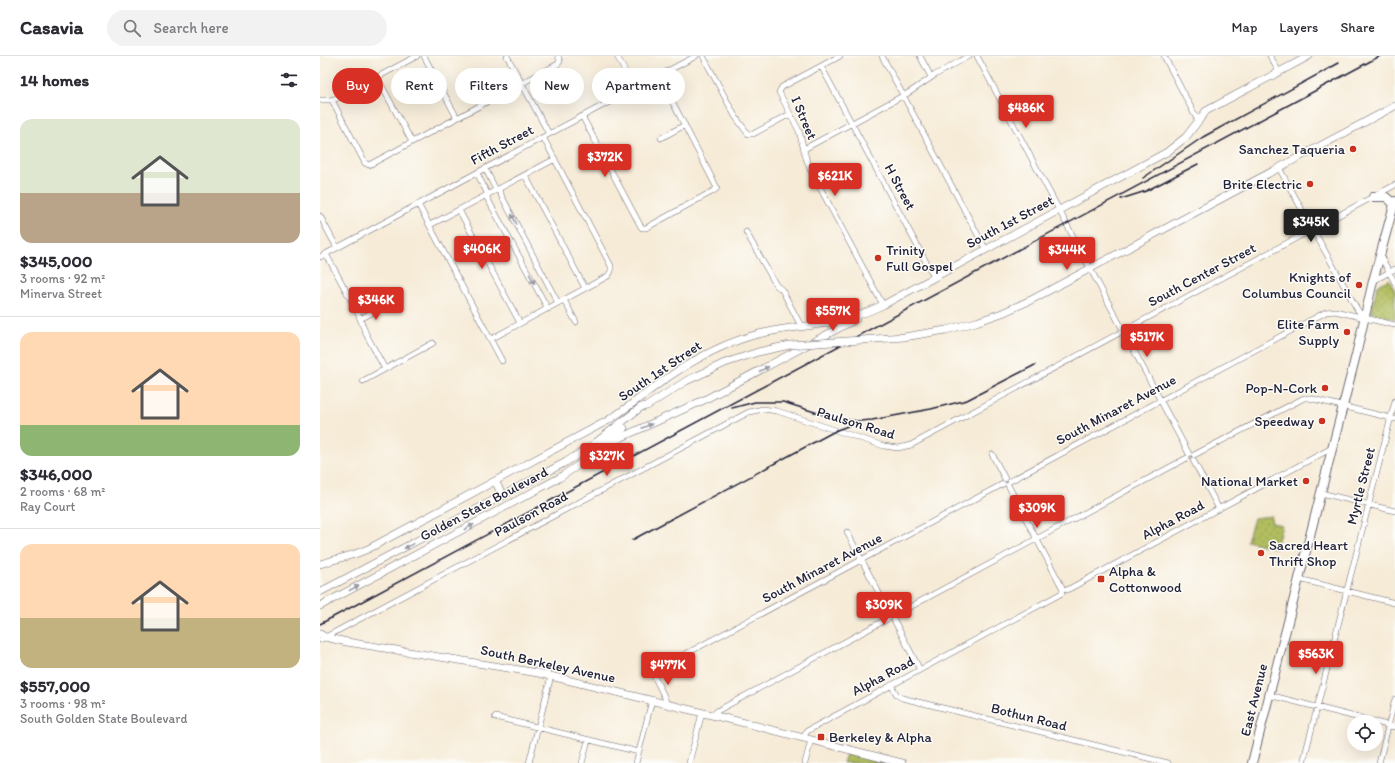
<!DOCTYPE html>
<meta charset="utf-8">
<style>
:root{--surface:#fff;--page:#f2f2f3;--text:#2b2b33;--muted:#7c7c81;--line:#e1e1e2;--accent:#d93025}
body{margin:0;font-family:Itim,sans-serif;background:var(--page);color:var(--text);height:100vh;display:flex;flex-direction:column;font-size:15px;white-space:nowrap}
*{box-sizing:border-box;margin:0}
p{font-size:13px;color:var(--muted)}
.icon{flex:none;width:22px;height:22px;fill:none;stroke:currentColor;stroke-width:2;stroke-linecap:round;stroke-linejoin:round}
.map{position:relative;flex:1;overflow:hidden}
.drawer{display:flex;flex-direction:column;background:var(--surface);width:320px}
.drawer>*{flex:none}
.banner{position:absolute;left:12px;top:12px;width:380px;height:36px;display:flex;gap:8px}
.buttons{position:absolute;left:1027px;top:659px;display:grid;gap:8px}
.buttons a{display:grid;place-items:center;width:36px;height:36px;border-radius:50%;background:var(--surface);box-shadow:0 4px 16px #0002;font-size:20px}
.price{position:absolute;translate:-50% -34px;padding:0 9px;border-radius:4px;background:var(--accent);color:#fff;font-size:13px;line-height:26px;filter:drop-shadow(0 1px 2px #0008)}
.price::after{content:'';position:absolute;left:50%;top:24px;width:12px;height:9px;margin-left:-6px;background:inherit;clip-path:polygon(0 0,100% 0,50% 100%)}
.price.active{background:#222;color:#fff}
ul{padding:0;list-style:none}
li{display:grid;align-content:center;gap:8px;height:212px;padding:0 20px}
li+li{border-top:1px solid var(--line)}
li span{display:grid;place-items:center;height:124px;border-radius:12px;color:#555}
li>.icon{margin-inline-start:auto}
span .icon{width:72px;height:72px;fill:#fffc;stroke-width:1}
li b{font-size:17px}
h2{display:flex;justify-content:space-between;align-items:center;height:48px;padding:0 20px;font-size:17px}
.tag{padding:0 14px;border-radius:18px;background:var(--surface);box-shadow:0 4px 16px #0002;font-size:14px;line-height:36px}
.tag.active{background:var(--accent);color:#fff}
header{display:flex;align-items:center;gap:24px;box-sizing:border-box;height:56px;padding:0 20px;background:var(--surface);border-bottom:1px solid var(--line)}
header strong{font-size:19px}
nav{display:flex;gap:22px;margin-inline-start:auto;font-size:14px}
.search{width:280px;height:36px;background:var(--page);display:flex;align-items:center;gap:10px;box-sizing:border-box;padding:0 14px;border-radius:22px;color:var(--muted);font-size:15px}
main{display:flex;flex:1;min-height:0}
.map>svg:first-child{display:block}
</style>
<header>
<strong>Casavia</strong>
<div class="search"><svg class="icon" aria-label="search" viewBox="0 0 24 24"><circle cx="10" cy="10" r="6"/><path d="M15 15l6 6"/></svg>Search here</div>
<nav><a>Map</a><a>Layers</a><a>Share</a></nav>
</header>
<main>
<section class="drawer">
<h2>14 homes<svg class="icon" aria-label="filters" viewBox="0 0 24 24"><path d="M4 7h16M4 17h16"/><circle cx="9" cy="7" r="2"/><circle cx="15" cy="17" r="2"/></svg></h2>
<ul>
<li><span style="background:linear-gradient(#dfe7d0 60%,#b9a48a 0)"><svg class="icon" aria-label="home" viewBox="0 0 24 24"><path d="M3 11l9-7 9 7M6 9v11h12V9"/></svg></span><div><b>$345,000</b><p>3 rooms · 92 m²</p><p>Minerva Street</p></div></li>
<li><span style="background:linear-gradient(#ffd9b3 75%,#8fb573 0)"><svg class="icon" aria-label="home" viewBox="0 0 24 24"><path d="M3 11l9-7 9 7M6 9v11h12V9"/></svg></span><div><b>$346,000</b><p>2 rooms · 68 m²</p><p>Ray Court</p></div></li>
<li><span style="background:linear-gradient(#ffd9b3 60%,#c2b280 0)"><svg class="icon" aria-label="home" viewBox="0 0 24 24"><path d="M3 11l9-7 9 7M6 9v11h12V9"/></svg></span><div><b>$557,000</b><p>3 rooms · 98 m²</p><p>South Golden State Boulevard</p></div></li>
</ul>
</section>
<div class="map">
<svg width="1075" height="707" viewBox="0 0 1075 707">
<defs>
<pattern id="grass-dots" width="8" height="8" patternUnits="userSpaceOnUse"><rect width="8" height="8" fill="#b1bd5f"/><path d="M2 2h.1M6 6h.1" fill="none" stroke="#98a253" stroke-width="1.8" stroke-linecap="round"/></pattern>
<pattern id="park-tufts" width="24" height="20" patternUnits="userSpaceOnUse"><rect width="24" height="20" fill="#b1bd5f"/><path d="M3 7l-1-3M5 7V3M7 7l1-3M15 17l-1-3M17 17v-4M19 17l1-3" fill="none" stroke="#98a253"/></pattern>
</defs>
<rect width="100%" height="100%" fill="#fdfcf7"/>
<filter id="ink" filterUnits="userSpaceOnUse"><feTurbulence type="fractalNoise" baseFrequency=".025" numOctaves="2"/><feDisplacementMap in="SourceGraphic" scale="8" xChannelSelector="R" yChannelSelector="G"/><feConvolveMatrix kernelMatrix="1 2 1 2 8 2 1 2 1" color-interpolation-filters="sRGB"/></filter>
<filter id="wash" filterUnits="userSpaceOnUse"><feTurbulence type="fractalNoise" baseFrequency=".012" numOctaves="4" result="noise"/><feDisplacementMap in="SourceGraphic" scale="16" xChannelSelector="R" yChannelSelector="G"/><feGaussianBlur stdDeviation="0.9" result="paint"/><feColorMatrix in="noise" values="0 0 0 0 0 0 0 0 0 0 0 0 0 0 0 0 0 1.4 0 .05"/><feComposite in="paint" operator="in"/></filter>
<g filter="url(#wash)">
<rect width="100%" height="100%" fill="#f6ebd7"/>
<path fill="url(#grass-dots)" stroke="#6a704d" d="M1069,223L1075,235V263L1051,256L1057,231L1060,228Z
M952,460L951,463L952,467L962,469L956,492L927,485L934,462Z"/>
<path fill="url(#park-tufts)" stroke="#6a704d" d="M526,698L564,707H523Z"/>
</g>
<g filter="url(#ink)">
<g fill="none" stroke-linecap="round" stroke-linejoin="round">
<defs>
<path id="street" d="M104,0L137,62
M187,0L229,78
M297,0L314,33
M383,0L415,60L428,78H433L470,58
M520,0L462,31L459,36L479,75L486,102L490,113L563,249
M562,0L666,194
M600,0L611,21
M657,0L869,398
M844,0L878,65
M950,0L959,16
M501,10L614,221
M57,21L92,86
M0,44H10L18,42L97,0
M12,44L45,107L49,109L238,8L240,5L238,0
M262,60L320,169L322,172H326L395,134L397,132L339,20
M341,82L365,69
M484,93L590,36L615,19L649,0
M165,112L176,134
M959,112L1037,253L1043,261
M157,117L168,139
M205,119L265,232
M178,133L238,247
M166,140L228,253
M98,148L182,305
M139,154L200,267
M0,160L17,192
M110,169L235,103
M426,176L456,229L462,234L481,270
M6,198L37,255L46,278L65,313
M1060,199L1075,227
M0,201L229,78L376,0
M1053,225L1075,213
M244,244L256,266
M40,263L63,251
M171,283L288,220L291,215V210L223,81
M43,325L113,287
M672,398L685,423
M874,399L984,342H989L1075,363
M873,404L899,453
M690,425L1006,256L1015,255L1075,269
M688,429L743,533
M1001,437L1075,455
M527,476L570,558
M979,523L1075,547
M747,534L1012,392
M575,559L867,402
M574,564L600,614
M0,584L429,356L443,353L457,355L564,390L578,392L591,389L1075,129
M571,629L577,639L582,642L848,707
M949,639L1075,671
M346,648L345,642L332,616L683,428
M393,659L397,655L569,562
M175,661L319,696
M483,682L487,675L742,537
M209,707L231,620
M262,707L268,684
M316,707L332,644
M369,707L382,657
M485,707L491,684
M983,707L1075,345
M1059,707L1075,643"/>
<path id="secondary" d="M656,266L682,257L711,244L1075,50
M291,386L384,344L536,263
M175,425L183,440
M0,508L35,498L48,493L287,365C308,352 327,336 347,322C369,307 393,293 419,284C451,272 484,272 517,265C533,262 548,256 563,249L847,96L866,81L886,55L989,0
M0,536L246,406L274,388L321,351L327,350L366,325L405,307
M0,550L239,422L263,406L304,372
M0,578L5,581L27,586L218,617L433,669L582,707"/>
<path id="primary" d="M1053,141H1066L1074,148
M932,707L1036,299L1053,225L1075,145"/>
</defs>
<use href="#street" stroke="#6c6872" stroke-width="6"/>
<use href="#secondary" stroke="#6c6872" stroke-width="8"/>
<use href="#primary" stroke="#6c6872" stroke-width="10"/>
<use href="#street" stroke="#fff" stroke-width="5"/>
<use href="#secondary" stroke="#fff" stroke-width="7"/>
<use href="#primary" stroke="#fff" stroke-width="8"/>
<path stroke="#22223b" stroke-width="1.5" d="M823,122L883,81L1019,7
M801,143L826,135L878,108
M412,352L435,346H463L517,363L539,365L552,364L611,353L647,344L715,309
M312,484L517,374L536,367
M0,568L1060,0"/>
<defs>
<path id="secondary-bridge" d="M405,307L438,296L470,289L584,281L626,274L656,266"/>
</defs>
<use href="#secondary-bridge" stroke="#6c6872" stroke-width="8" stroke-linecap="butt"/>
<use href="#secondary-bridge" stroke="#fff" stroke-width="7"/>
</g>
<defs><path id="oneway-solid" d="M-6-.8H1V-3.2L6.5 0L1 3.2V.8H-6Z"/></defs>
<g fill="#9c9ca7">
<use href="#oneway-solid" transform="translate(194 163) rotate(-118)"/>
<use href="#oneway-solid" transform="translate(212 223) rotate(62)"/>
<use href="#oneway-solid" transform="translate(444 313) rotate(-28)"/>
<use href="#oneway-solid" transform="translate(327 370) rotate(-23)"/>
<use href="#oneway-solid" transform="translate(149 471) rotate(-28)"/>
<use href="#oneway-solid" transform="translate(89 490) rotate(152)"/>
<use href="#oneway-solid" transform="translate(34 532) rotate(-28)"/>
</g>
</g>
<g fill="#c8321e" stroke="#fdfcf7" stroke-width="1.5">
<circle cx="1033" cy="93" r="4"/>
<circle cx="990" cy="128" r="4"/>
<circle cx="558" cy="202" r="4"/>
<circle cx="1039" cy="229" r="4"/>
<circle cx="1027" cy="276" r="4"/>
<circle cx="1005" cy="332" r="4"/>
<circle cx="1002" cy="365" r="4"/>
<circle cx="986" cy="425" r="4"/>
<circle cx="941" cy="497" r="4"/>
<rect x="777" y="519" width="8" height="8" rx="2"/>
<rect x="497" y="677" width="8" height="8" rx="2"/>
</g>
<g text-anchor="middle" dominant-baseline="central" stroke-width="3" stroke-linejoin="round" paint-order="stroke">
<g font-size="14" fill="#22223b" stroke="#fdfcf7">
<text transform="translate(484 62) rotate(67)">I Street</text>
<text transform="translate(182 89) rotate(-28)">Fifth Street</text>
<text transform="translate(580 131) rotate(62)">H Street</text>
<text transform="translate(690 166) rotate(-28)">South 1st Street</text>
<text transform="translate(882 219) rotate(-28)">South Center Street</text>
<text transform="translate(340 315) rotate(-34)">South 1st Street</text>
<text transform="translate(796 354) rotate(-28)">South Minaret Avenue</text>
<text transform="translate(536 367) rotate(17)">Paulson Road</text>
<text transform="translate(1041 430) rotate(-76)">Myrtle Street</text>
<text transform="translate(164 448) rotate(-28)">Golden State Boulevard</text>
<text transform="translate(211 458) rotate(-28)">Paulson Road</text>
<text transform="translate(853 464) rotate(-28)">Alpha Road</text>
<text transform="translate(502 512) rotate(-28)">South Minaret Avenue</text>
<text transform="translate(228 608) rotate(12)">South Berkeley Avenue</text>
<text transform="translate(563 620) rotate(-28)">Alpha Road</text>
<text transform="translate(934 644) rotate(-76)">East Avenue</text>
<text transform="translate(709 661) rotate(14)">Bothun Road</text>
</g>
<g font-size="14" fill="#22223b" stroke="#fdfcf7" text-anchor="end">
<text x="1025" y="93">Sanchez Taqueria</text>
<text x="982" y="128">Brite Electric</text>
<text x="566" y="194" text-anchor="start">Trinity<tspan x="566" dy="16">Full Gospel</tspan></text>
<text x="1031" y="221">Knights of<tspan x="1031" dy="16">Columbus Council</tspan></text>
<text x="1019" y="268">Elite Farm<tspan x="1019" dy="16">Supply</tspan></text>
<text x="997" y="332">Pop-N-Cork</text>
<text x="994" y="365">Speedway</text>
<text x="978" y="425">National Market</text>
<text x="949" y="489" text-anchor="start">Sacred Heart<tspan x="949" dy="16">Thrift Shop</tspan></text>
<text x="789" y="515" text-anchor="start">Alpha &amp;<tspan x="789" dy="16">Cottonwood</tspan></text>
<text x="509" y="681" text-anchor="start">Berkeley &amp; Alpha</text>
</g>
</g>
</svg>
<div class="buttons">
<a><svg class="icon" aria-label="locate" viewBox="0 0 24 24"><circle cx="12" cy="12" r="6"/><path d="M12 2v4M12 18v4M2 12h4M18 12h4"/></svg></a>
</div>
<b class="price" style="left:706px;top:73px">$486K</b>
<b class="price" style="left:285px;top:122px">$372K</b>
<b class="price" style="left:515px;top:141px">$621K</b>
<b class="price active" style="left:991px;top:187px">$345K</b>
<b class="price" style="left:162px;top:214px">$406K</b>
<b class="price" style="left:747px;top:215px">$344K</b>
<b class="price" style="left:56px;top:265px">$346K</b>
<b class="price" style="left:513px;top:276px">$557K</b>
<b class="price" style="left:827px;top:302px">$517K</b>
<b class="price" style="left:287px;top:421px">$327K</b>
<b class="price" style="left:717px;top:473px">$309K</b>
<b class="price" style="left:564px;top:570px">$309K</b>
<b class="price" style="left:996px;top:619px">$563K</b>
<b class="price" style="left:348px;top:630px">$477K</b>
<div class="banner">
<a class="tag active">Buy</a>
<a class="tag">Rent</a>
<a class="tag">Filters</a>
<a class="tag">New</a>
<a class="tag">Apartment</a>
</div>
</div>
</main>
